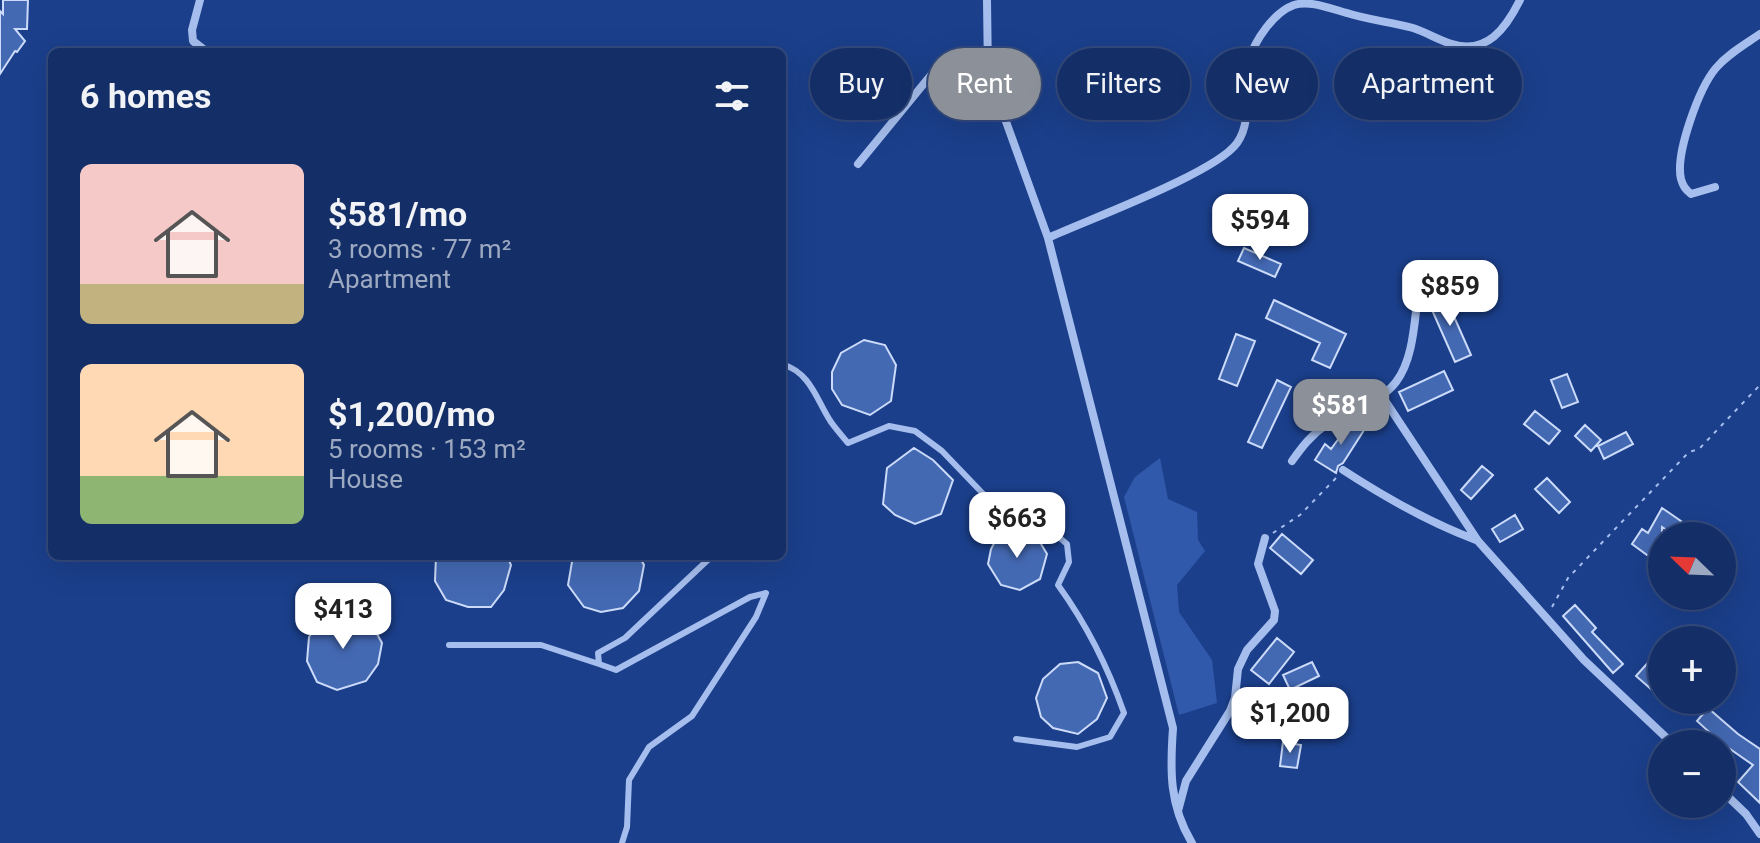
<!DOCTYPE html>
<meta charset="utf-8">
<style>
:root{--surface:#142f68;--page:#213b71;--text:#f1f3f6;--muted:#9da9c0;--line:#334a7c;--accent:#8c9099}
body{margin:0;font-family:Roboto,sans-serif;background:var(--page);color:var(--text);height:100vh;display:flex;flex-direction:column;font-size:30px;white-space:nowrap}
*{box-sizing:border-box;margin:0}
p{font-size:26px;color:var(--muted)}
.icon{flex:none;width:44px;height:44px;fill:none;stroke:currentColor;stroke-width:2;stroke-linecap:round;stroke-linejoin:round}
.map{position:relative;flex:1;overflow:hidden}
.side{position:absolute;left:48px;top:48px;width:738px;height:512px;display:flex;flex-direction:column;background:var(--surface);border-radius:12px;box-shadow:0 8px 32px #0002,0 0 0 2px var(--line)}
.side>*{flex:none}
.top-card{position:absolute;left:810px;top:48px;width:760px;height:72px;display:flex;gap:16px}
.needle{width:52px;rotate:293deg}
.tools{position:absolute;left:1648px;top:522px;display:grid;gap:16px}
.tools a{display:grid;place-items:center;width:88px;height:88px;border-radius:50%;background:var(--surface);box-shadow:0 8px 32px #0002,0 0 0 2px var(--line);font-size:40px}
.price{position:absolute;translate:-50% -68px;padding:0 18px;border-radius:16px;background:#fff;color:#222;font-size:26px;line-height:52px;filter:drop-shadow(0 2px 4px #0008)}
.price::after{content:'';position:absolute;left:50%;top:48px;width:24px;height:18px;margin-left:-12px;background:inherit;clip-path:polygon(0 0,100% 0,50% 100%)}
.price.current{background:var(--accent);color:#fff}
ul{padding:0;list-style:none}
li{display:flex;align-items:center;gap:24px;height:200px;padding:0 32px}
li span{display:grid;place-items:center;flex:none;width:224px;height:160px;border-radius:12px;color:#555}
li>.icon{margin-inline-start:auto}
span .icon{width:96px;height:96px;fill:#fffc;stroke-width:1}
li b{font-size:34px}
h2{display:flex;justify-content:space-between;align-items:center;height:96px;padding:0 32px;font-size:34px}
.chip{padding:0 28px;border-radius:36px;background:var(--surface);box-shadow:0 8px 32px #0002,0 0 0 2px var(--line);font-size:28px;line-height:72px}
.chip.current{background:var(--accent);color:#fff}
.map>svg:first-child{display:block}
</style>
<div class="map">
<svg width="1760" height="843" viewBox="0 0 1760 843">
<rect width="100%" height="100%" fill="#1b3f8b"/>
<path fill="#3159ab" d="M1160,458L1168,499L1197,512L1198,540L1205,551L1177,585L1179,612L1212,660L1217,703L1179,715L1124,497L1135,477Z"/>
<path fill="#4469b3" stroke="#cbdbf9" stroke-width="2" d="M3,0H28L27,29H15L25,41L17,52L15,51L0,74V11L3,14Z
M1244,248L1281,264L1275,277L1238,261Z
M1444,294L1471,355L1455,362L1428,301Z
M1274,300L1346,334L1330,368L1312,360L1320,343L1266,318Z
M1236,334L1255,341L1237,386L1219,379Z
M864,340L885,345L896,365L891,401L870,415L842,405L832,389V372L841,353Z
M1444,371L1453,390L1408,411L1399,392Z
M1567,374L1578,402L1562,408L1551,380Z
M1277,380L1291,387L1262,448L1248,442Z
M1535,411L1560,431L1549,444L1524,424Z
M1353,419L1366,427L1343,463L1338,466L1336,473L1315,460L1325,444L1331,449Z
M1585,425L1601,440L1591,451L1575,436Z
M1626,432L1633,444L1604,459L1598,446Z
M914,448L933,460L953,480L941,514L915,524L895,515L883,504L887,468Z
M1482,466L1493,475L1471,499L1461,490Z
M1547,478L1570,502L1559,513L1535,489Z
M1662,508L1681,521L1673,534L1662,527V566L1632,544L1642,529L1648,533Z
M1515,515L1523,529L1500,542L1492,529Z
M1016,533L1035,534L1047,554L1040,579L1020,590L1001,585L988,564L991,549L998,536Z
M1282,534L1313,560L1301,574L1270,548Z
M436,556H507L511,565L504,590L491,607H468L446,600L435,581Z
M573,556H639L644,565L639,591L623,608L601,612L584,607L568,585Z
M1575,605L1596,628L1592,632L1623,664L1613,673L1563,616Z
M340,612L372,625L382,643L378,664L366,681L337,690L317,682L307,661L309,637L321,619Z
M1277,638L1294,652L1269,684L1251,670Z
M1662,647V676L1651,689L1636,676Z
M1078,662L1098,673L1107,698L1097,719L1078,734L1053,728L1041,717L1036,698L1043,679L1060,664Z
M1312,662L1319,676L1290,690L1283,675Z
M1708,708L1738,734L1760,749V803L1738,782L1753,765L1720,742L1697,721Z
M1283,742L1301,745L1297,768L1280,766Z"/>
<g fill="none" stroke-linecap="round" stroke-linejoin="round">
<path stroke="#a6beed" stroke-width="2" stroke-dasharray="4 6" stroke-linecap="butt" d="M1273,533L1300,515L1337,477
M1552,607L1568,578L1689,452L1699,449L1760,385"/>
<path stroke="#a6beed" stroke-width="6" d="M782,364C811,373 816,399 831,422C836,429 842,436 848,443L889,426L915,431L942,451L990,501L1043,524L1067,544L1069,562L1058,585C1087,625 1108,667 1124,713L1110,737L1077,747L1016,739
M449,645H541L599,664
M622,843L627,827L629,780L649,747L692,716L756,617L766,593L750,597L616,670L599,664L598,653L625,638L712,556"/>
<path stroke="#a6beed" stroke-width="8" d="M200,0L192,30L193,41L207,52
M987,0L988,74L991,92L1004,116L1048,238L1173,728C1170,770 1169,805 1192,843
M858,164L931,75C953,62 965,68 988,74
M1715,187L1691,194C1685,189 1683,186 1681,179C1675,154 1699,88 1716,68C1728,54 1744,45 1760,34
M1048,238C1087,220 1216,173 1237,143C1254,119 1242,86 1249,60C1255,40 1274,12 1294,5C1311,0 1331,9 1347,13C1369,20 1391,22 1413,28C1426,32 1438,40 1452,44C1487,55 1506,28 1520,0
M1382,396L1478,541L1584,660L1673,744
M1292,461C1302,447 1311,435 1326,425C1348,411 1380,403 1396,382C1412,361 1414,328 1417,303
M1343,470C1386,498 1428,522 1476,540
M1722,791L1746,814L1760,834
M1178,811L1186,781L1230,711L1235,698L1238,669L1247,650L1274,620L1275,611L1258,564L1265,538"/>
</g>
</svg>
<div class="tools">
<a><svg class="needle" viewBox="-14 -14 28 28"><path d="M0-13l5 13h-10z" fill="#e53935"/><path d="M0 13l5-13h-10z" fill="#9da9c0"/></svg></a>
<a>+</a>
<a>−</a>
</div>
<b class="price" style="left:1260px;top:262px">$594</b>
<b class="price" style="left:1450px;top:328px">$859</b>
<b class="price current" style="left:1341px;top:447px">$581</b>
<b class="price" style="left:1017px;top:560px">$663</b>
<b class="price" style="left:343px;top:651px">$413</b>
<b class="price" style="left:1290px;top:755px">$1,200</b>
<div class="top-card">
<a class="chip">Buy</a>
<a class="chip current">Rent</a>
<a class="chip">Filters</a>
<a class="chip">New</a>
<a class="chip">Apartment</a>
</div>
<section class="side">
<h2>6 homes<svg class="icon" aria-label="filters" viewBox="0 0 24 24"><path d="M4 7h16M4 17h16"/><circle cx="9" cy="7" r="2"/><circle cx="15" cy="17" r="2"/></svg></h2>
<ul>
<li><span style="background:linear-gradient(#f6c9c9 75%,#c2b280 0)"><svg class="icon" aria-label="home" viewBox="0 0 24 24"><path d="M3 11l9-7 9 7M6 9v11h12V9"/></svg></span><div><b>$581/mo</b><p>3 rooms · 77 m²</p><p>Apartment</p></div></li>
<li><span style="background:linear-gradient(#ffd9b3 70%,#8fb573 0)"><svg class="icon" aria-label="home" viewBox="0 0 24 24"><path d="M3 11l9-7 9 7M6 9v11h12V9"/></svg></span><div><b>$1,200/mo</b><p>5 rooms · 153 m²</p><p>House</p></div></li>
</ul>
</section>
</div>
